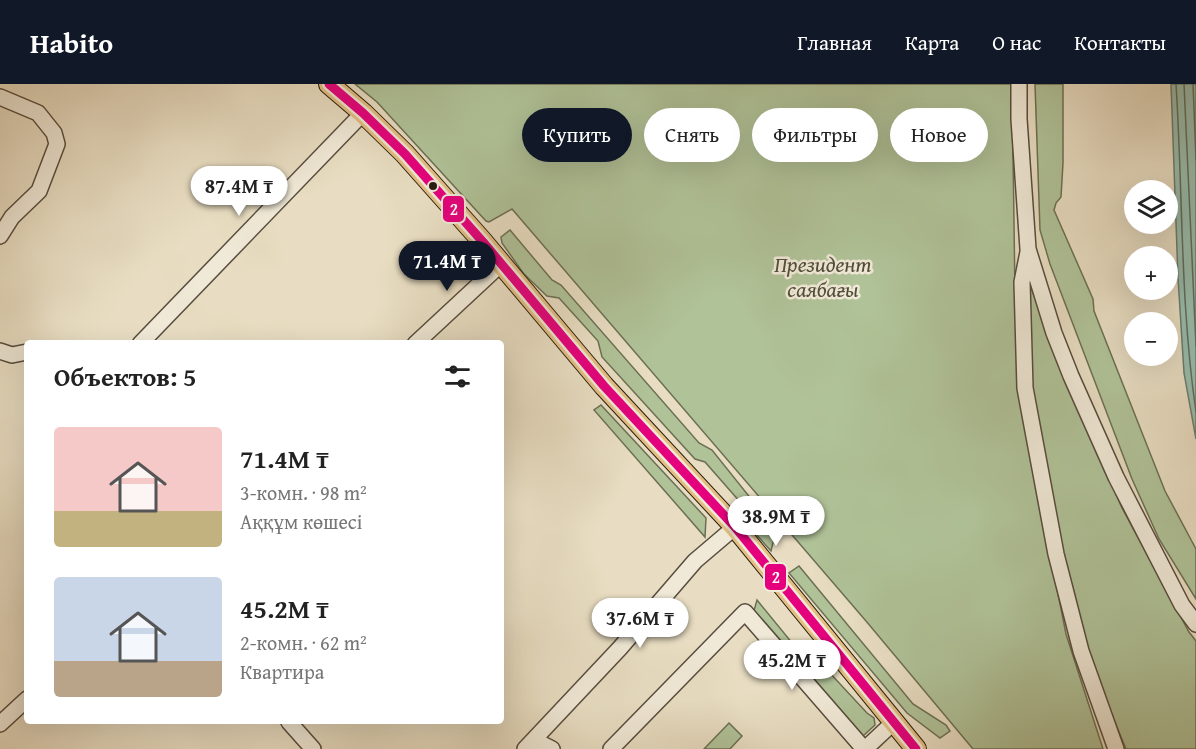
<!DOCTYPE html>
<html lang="ru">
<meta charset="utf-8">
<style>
:root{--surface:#fff;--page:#f6f6f6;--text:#222;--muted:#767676;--accent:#111827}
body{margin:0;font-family:"Gentium Book Plus",serif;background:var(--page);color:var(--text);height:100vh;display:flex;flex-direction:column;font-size:22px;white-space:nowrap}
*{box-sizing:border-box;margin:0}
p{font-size:20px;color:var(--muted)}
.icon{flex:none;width:33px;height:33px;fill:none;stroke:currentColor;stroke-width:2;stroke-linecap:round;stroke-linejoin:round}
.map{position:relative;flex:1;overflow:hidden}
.details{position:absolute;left:24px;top:256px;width:480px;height:384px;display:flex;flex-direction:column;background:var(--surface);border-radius:6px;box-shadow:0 6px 24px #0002}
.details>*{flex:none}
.banner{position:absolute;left:522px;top:24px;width:570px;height:54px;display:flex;gap:12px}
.controls{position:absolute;left:1124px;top:96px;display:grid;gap:12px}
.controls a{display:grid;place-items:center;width:54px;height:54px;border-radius:50%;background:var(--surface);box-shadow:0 6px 24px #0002;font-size:30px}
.price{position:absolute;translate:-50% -51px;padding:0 14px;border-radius:21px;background:#fff;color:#222;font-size:20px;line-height:39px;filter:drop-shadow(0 2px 3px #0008)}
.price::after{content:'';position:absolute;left:50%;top:36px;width:18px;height:14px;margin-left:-9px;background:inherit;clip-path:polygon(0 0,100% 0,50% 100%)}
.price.on{background:var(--accent);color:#fff}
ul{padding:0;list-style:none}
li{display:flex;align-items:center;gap:18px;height:150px;padding:0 30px}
li span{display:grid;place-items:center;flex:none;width:168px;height:120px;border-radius:6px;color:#555}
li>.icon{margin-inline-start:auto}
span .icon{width:72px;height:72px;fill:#fffc;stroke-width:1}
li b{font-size:26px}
h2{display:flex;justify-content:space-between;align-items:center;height:72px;padding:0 30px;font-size:26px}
.chip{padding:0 21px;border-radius:27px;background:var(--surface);box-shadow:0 6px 24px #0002;font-size:21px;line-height:54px}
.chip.on{background:var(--accent);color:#fff}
header{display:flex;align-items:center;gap:36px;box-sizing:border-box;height:84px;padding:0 30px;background:var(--accent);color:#fff}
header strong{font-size:28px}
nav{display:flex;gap:33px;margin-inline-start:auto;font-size:21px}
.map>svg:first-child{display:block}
</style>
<header>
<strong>Habito</strong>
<nav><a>Главная</a><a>Карта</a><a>О нас</a><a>Контакты</a></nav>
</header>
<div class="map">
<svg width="1196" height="665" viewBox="0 0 1196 665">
<rect width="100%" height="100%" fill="#e8ddc2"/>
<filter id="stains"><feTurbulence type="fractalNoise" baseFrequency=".00333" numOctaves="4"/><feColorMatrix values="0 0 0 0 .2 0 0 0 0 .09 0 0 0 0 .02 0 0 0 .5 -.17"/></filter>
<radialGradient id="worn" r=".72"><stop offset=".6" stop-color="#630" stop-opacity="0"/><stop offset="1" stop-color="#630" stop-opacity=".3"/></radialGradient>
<path fill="#b0c298" stroke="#6c6f54" stroke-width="1.5" d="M355,0H1012L1015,209L1040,419L1066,550L1103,665H973L866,537L512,125L489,138L486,137L377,18Z
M1035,0H1063V79L1061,113L1056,119L1054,126L1093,215L1094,227L1165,407L1196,465V515L1159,455L1132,395L1050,180L1040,146Z
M510,146L552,196L561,201L699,359L712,366L776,446L771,467L755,449V435L705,378L695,375L602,273L598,257L559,214L547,212L524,190L502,159L501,153Z
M1027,193L1071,308L1122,424L1189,548L1196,557V665H1126L1091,580L1055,444L1033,312Z
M601,321L706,434L705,453L594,326Z
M799,482L913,620L946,641L950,647L940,654L907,629L789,489Z
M757,516L815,587H828L867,629L874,634L875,641L863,652L753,530Z
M729,639L742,652L730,665H704Z"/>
<path fill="#98bdad" stroke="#6b7d6f" stroke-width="1.5" d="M1171,0H1196V355L1184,289L1178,194Z"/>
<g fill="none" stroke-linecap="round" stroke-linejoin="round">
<path stroke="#606c5f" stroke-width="1.5" d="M1176,0C1183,109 1180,219 1196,328
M1184,0L1196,262
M1193,0L1196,76"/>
<defs>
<path id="minor" d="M1019,0V35L1028,165L1054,249L1071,292L1116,393L1182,521L1196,540
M0,13L38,29L54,49L57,60L39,107L12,133L0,152
M1028,168L1022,198L1025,304L1056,470L1081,567L1116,665
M140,260L363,29
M415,260L501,180
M0,267L12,271L27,268
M289,638L313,665
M0,640L27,615
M534,656L552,665
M525,665L620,564L695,477L735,443
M611,665L745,528L864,665
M865,665L894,638"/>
<path id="major" d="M329,0L363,29L405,70L483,158L604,302L735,443L916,665"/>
</defs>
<use href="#minor" stroke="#574c3d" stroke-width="18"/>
<use href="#major" stroke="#271c11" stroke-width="22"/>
<use href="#minor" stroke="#f0e9d7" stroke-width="15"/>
<use href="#major" stroke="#e4be81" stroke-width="20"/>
<defs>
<path id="bus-1" d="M329,0L363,29L405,70L483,158L604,302L735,443L916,665"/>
</defs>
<use href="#bus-1" stroke="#f0e9d7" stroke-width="14"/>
<use href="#bus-1" stroke="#e5007d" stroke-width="9"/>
</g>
<circle fill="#271c11" stroke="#f0e9d7" stroke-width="2" cx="433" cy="102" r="5"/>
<g text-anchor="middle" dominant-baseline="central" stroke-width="5" stroke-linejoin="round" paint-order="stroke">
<g font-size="22" font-style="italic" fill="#504e3a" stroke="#f0e9d7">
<text x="823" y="180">Президент<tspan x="823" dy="25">саябағы</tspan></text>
</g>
</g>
<g stroke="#f0e9d7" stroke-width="2">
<rect x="442" y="111" width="23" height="28" rx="6" fill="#e5007d"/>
<rect x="764" y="479" width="23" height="28" rx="6" fill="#e5007d"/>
</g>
<g font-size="16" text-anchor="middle" font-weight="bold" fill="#fff">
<text x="454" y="131">2</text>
<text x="776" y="499">2</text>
</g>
<rect width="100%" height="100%" filter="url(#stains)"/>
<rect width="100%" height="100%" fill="url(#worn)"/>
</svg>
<div class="controls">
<a><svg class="icon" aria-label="layers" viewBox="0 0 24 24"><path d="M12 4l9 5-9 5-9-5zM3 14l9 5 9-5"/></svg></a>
<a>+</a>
<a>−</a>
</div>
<b class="price" style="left:239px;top:133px">87.4M ₸</b>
<b class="price on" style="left:447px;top:208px">71.4M ₸</b>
<b class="price" style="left:776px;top:463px">38.9M ₸</b>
<b class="price" style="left:640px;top:565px">37.6M ₸</b>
<b class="price" style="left:792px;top:607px">45.2M ₸</b>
<div class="banner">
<a class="chip on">Купить</a>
<a class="chip">Снять</a>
<a class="chip">Фильтры</a>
<a class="chip">Новое</a>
</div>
<section class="details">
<h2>Объектов: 5<svg class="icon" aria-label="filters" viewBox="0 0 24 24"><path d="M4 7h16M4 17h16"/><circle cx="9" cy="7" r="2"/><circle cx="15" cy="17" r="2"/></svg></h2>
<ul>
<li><span style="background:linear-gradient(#f6c9c9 70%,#c2b280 0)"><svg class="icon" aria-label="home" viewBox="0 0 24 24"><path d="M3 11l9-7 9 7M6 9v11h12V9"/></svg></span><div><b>71.4M ₸</b><p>3-комн. · 98 m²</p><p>Аққұм көшесі</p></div></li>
<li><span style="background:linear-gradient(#c9d6e8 70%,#b9a48a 0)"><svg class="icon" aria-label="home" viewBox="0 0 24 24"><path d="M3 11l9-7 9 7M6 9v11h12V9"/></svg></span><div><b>45.2M ₸</b><p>2-комн. · 62 m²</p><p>Квартира</p></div></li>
</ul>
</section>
</div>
